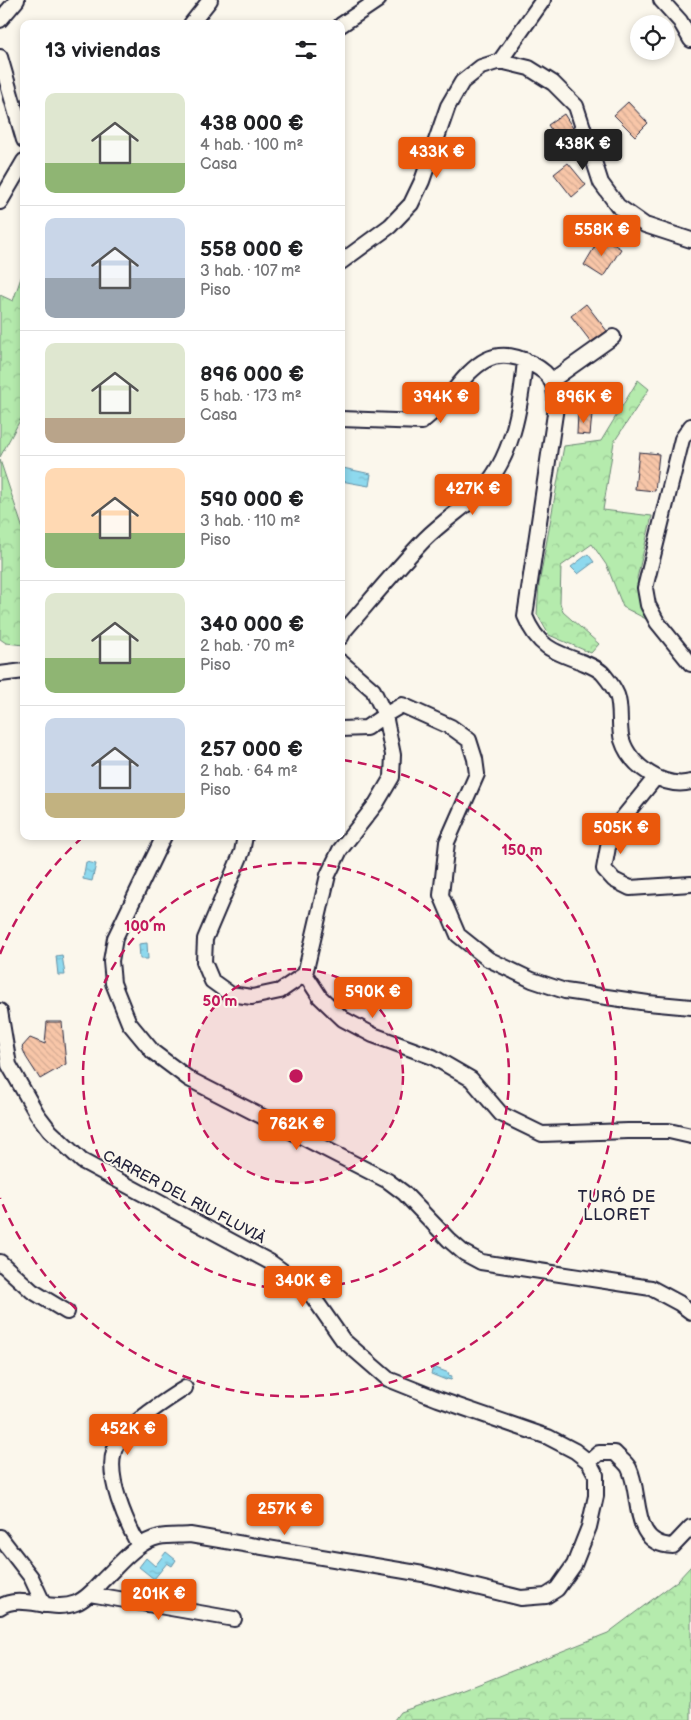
<!DOCTYPE html>
<html lang="es">
<meta charset="utf-8">
<style>
:root{--surface:#fff;--page:#f2f2f2;--text:#202124;--muted:#757577;--line:#e0e0e0;--accent:#ea580c}
body{margin:0;font-family:"Balsamiq Sans",sans-serif;background:var(--page);color:var(--text);height:100vh;display:flex;flex-direction:column;font-size:19px;white-space:nowrap}
*{box-sizing:border-box;margin:0}
p{font-size:16px;color:var(--muted)}
.icon{flex:none;width:28px;height:28px;fill:none;stroke:currentColor;stroke-width:2;stroke-linecap:round;stroke-linejoin:round}
.map{position:relative;flex:1;overflow:hidden}
.details{position:absolute;left:20px;top:20px;width:325px;height:820px;display:flex;flex-direction:column;background:var(--surface);border-radius:10px;box-shadow:0 2px 8px #0003}
.details>*{flex:none}
.tools{position:absolute;left:630px;top:15px;display:grid;gap:10px}
.tools a{display:grid;place-items:center;width:45px;height:45px;border-radius:50%;background:var(--surface);box-shadow:0 2px 8px #0003;font-size:25px}
.price{position:absolute;translate:-50% -42px;padding:0 11px;border-radius:5px;background:var(--accent);color:#fff;font-size:16px;line-height:32px;filter:drop-shadow(0 1px 2px #0008)}
.price::after{content:'';position:absolute;left:50%;top:30px;width:15px;height:11px;margin-left:-8px;background:inherit;clip-path:polygon(0 0,100% 0,50% 100%)}
.price.on{background:#222;color:#fff}
ul{padding:0;list-style:none}
li{display:flex;align-items:center;gap:15px;height:125px;padding:0 25px}
li+li{border-top:1px solid var(--line)}
li span{display:grid;place-items:center;flex:none;width:140px;height:100px;border-radius:10px;color:#555}
li>.icon{margin-inline-start:auto}
span .icon{width:60px;height:60px;fill:#fffc;stroke-width:1}
li b{font-size:21px}
h2{display:flex;justify-content:space-between;align-items:center;height:60px;padding:0 25px;font-size:21px}
.map>svg:first-child{display:block}
</style>
<div class="map">
<svg width="691" height="1720" viewBox="0 0 691 1720">
<defs>
<pattern id="forest-crowns" width="20" height="18" patternUnits="userSpaceOnUse" patternTransform="scale(1.25)"><rect width="20" height="18" fill="#b5ebad"/><path d="M2 6a3 3 0 1 1 6 0M12 15a3 3 0 1 1 6 0" fill="none" stroke="#9bc996"/></pattern>
<pattern id="water-ripples" width="26" height="14" patternUnits="userSpaceOnUse" patternTransform="scale(1.25)"><rect width="26" height="14" fill="#8ed9ee"/><path d="M2 4q2-2 4 0t4 0M15 11q2-2 4 0t4 0" fill="none" stroke="#7abacd"/></pattern>
<pattern id="building-back-hatch" width="6" height="6" patternUnits="userSpaceOnUse" patternTransform="scale(1.25)"><rect width="6" height="6" fill="#f8c6a8"/><path d="M-1 5l2 2M0 0l6 6M5-1l2 2" fill="none" stroke="#d4aa92"/></pattern>
</defs>
<rect width="100%" height="100%" fill="#fbf7ec"/>
<filter id="ink" filterUnits="userSpaceOnUse"><feTurbulence type="fractalNoise" baseFrequency=".02" numOctaves="2"/><feDisplacementMap in="SourceGraphic" scale="10" xChannelSelector="R" yChannelSelector="G"/><feConvolveMatrix kernelMatrix="1 2 1 2 8 2 1 2 1" color-interpolation-filters="sRGB"/></filter>
<g filter="url(#ink)">
<path fill="url(#forest-crowns)" stroke="#6c8674" d="M24,269V413L0,457V295L13,301Z
M638,380L649,389L614,442L603,510L652,516L637,578L646,619L623,607L607,566L592,544L561,566L560,603L563,612L599,644L591,653L549,635L537,614L539,584L564,446L601,441Z
M0,460L24,532V645L6,643L0,639Z
M691,1566V1720H394L400,1712L464,1690L608,1633L677,1581Z"/>
<path fill="url(#water-ripples)" stroke="#6390a6" d="M343,468L371,474L369,486L341,481Z
M588,554L594,562L578,574L571,567Z
M86,862L96,864L92,881L83,879Z
M147,943L148,959H140L139,944Z
M62,955L65,975H58L56,956Z
M433,1367L449,1373L448,1375L452,1376L451,1380L447,1379L446,1380L431,1374Z
M166,1552L176,1560L172,1566L167,1563L154,1579L139,1567L146,1558L155,1566Z"/>
<path fill="url(#building-back-hatch)" stroke="#22223b" d="M628,102L648,123L635,136L614,115Z
M564,114L576,133L578,142L565,151L548,125Z
M568,163L586,185L572,197L554,174Z
M601,236L621,249L603,277L584,265Z
M586,304L607,331L591,342L571,316Z
M578,413L592,414L590,435L577,434Z
M639,452L659,454L655,491L635,489Z
M47,1022H62L66,1064L40,1079L26,1057L22,1047L30,1038L45,1044Z"/>
<g fill="none" stroke-linecap="round" stroke-linejoin="round">
<defs>
<path id="minor" d="M661,0L680,21L691,40
M0,20L17,0
M191,24L210,0
M341,25L378,0
M0,57L24,140
M500,61L529,68L553,83L576,106L601,183L618,206L645,225L691,240
M500,61L543,0
M0,202L24,161
M341,262L390,226L411,204L422,181L448,106L462,82L481,67L500,61
M551,381L613,337
M341,419L422,422C429,415 438,409 445,401C470,372 488,340 532,364C553,375 555,384 556,407L525,616C537,646 553,652 582,662C589,665 600,669 604,675C609,681 614,688 617,695C622,708 618,726 622,740C630,766 664,789 691,782
M691,426L682,439L645,588L648,605L657,622L691,664
M341,637L344,631C371,600 397,568 425,539C442,522 461,510 478,494C513,460 521,406 525,360
M341,662L373,690L385,715L366,728L341,729
M0,674L24,671
M656,777L621,820L608,847L604,869L614,880L630,888L691,884
M164,836L115,938L111,961L113,983L129,1023L153,1052L189,1079L388,1181L404,1193L449,1240L464,1253L481,1262L651,1288L679,1303L691,1312
M245,836L242,852L205,939L204,962L212,981L230,994L252,997L280,991L305,974
M691,1007L648,1003L565,991L532,980L488,959L458,935L441,895L447,842L477,774L475,759L469,740L451,727L402,705L385,715L393,755L392,777L376,804L340,850L328,875L305,974L320,997L343,1019L373,1035L433,1057L471,1079L501,1114L542,1134L628,1131H669L691,1136
M0,1011L9,1065L37,1114L50,1131L82,1161L270,1262L298,1282L313,1297L343,1340L388,1379L438,1399L548,1437L575,1451L589,1462L596,1475V1496L589,1527L574,1565L557,1589L546,1596L521,1598L423,1574L190,1535C180,1536 169,1535 159,1537C136,1542 119,1565 102,1581C95,1589 86,1599 76,1603C52,1613 21,1593 0,1607
M0,1262L32,1291L67,1312
M589,1462L599,1453H615C619,1458 626,1462 629,1468C642,1494 630,1545 673,1546L691,1527
M0,1537L31,1577L44,1605
M139,1546C126,1522 106,1478 114,1451C121,1428 165,1401 185,1388
M90,1594L234,1619"/>
</defs>
<use href="#minor" stroke="#22223b" stroke-width="18"/>
<use href="#minor" stroke="#fbf7ec" stroke-width="14"/>
</g>
</g>
<circle cx="296" cy="1076" r="107" fill="#c2185b" fill-opacity=".12"/>
<g fill="none" stroke="#c2185b" stroke-width="2.5" stroke-dasharray="9 6">
<circle cx="296" cy="1076" r="107"/>
<circle cx="296" cy="1076" r="213"/>
<path d="M0 954A320 320 0 0 1 84 836M343 760A320 320 0 1 1 0 1198"/>
</g>
<g text-anchor="middle" dominant-baseline="central" stroke-width="4" stroke-linejoin="round" paint-order="stroke">
<g font-size="15" fill="#22223b" stroke="#fbf7ec">
<text transform="translate(184 1197) rotate(28)">CARRER DEL RIU FLUVIÀ</text>
</g>
<g font-size="16" letter-spacing="1" fill="#22223b" stroke="#fbf7ec">
<text x="617" y="1197">TURÓ DE<tspan x="617" dy="18">LLORET</tspan></text>
</g>
</g>
<circle cx="296" cy="1076" r="8" fill="#c2185b" stroke="#fbf7ec" stroke-width="2.5"/>
<g font-size="15" text-anchor="middle" font-weight="bold" fill="#c2185b" stroke="#fbf7ec" stroke-width="4" stroke-linejoin="round" paint-order="stroke">
<text x="522" y="855">150 m</text>
<text x="145" y="931">100 m</text>
<text x="220" y="1006">50 m</text>
</g>
</svg>
<div class="tools">
<a><svg class="icon" aria-label="locate" viewBox="0 0 24 24"><circle cx="12" cy="12" r="6"/><path d="M12 2v4M12 18v4M2 12h4M18 12h4"/></svg></a>
</div>
<b class="price on" style="left:583px;top:171px">438K €</b>
<b class="price" style="left:437px;top:179px">433K €</b>
<b class="price" style="left:602px;top:257px">558K €</b>
<b class="price" style="left:441px;top:424px">394K €</b>
<b class="price" style="left:584px;top:424px">896K €</b>
<b class="price" style="left:473px;top:516px">427K €</b>
<b class="price" style="left:621px;top:855px">505K €</b>
<b class="price" style="left:373px;top:1019px">590K €</b>
<b class="price" style="left:297px;top:1151px">762K €</b>
<b class="price" style="left:303px;top:1308px">340K €</b>
<b class="price" style="left:128px;top:1456px">452K €</b>
<b class="price" style="left:285px;top:1536px">257K €</b>
<b class="price" style="left:159px;top:1621px">201K €</b>
<section class="details">
<h2>13 viviendas<svg class="icon" aria-label="filters" viewBox="0 0 24 24"><path d="M4 7h16M4 17h16"/><circle cx="9" cy="7" r="2"/><circle cx="15" cy="17" r="2"/></svg></h2>
<ul>
<li><span style="background:linear-gradient(#dfe7d0 70%,#8fb573 0)"><svg class="icon" aria-label="home" viewBox="0 0 24 24"><path d="M3 11l9-7 9 7M6 9v11h12V9"/></svg></span><div><b>438 000 €</b><p>4 hab. · 100 m²</p><p>Casa</p></div></li>
<li><span style="background:linear-gradient(#c9d6e8 60%,#9aa5b1 0)"><svg class="icon" aria-label="home" viewBox="0 0 24 24"><path d="M3 11l9-7 9 7M6 9v11h12V9"/></svg></span><div><b>558 000 €</b><p>3 hab. · 107 m²</p><p>Piso</p></div></li>
<li><span style="background:linear-gradient(#dfe7d0 75%,#b9a48a 0)"><svg class="icon" aria-label="home" viewBox="0 0 24 24"><path d="M3 11l9-7 9 7M6 9v11h12V9"/></svg></span><div><b>896 000 €</b><p>5 hab. · 173 m²</p><p>Casa</p></div></li>
<li><span style="background:linear-gradient(#ffd9b3 65%,#8fb573 0)"><svg class="icon" aria-label="home" viewBox="0 0 24 24"><path d="M3 11l9-7 9 7M6 9v11h12V9"/></svg></span><div><b>590 000 €</b><p>3 hab. · 110 m²</p><p>Piso</p></div></li>
<li><span style="background:linear-gradient(#dfe7d0 65%,#8fb573 0)"><svg class="icon" aria-label="home" viewBox="0 0 24 24"><path d="M3 11l9-7 9 7M6 9v11h12V9"/></svg></span><div><b>340 000 €</b><p>2 hab. · 70 m²</p><p>Piso</p></div></li>
<li><span style="background:linear-gradient(#c9d6e8 75%,#c2b280 0)"><svg class="icon" aria-label="home" viewBox="0 0 24 24"><path d="M3 11l9-7 9 7M6 9v11h12V9"/></svg></span><div><b>257 000 €</b><p>2 hab. · 64 m²</p><p>Piso</p></div></li>
</ul>
</section>
</div>
